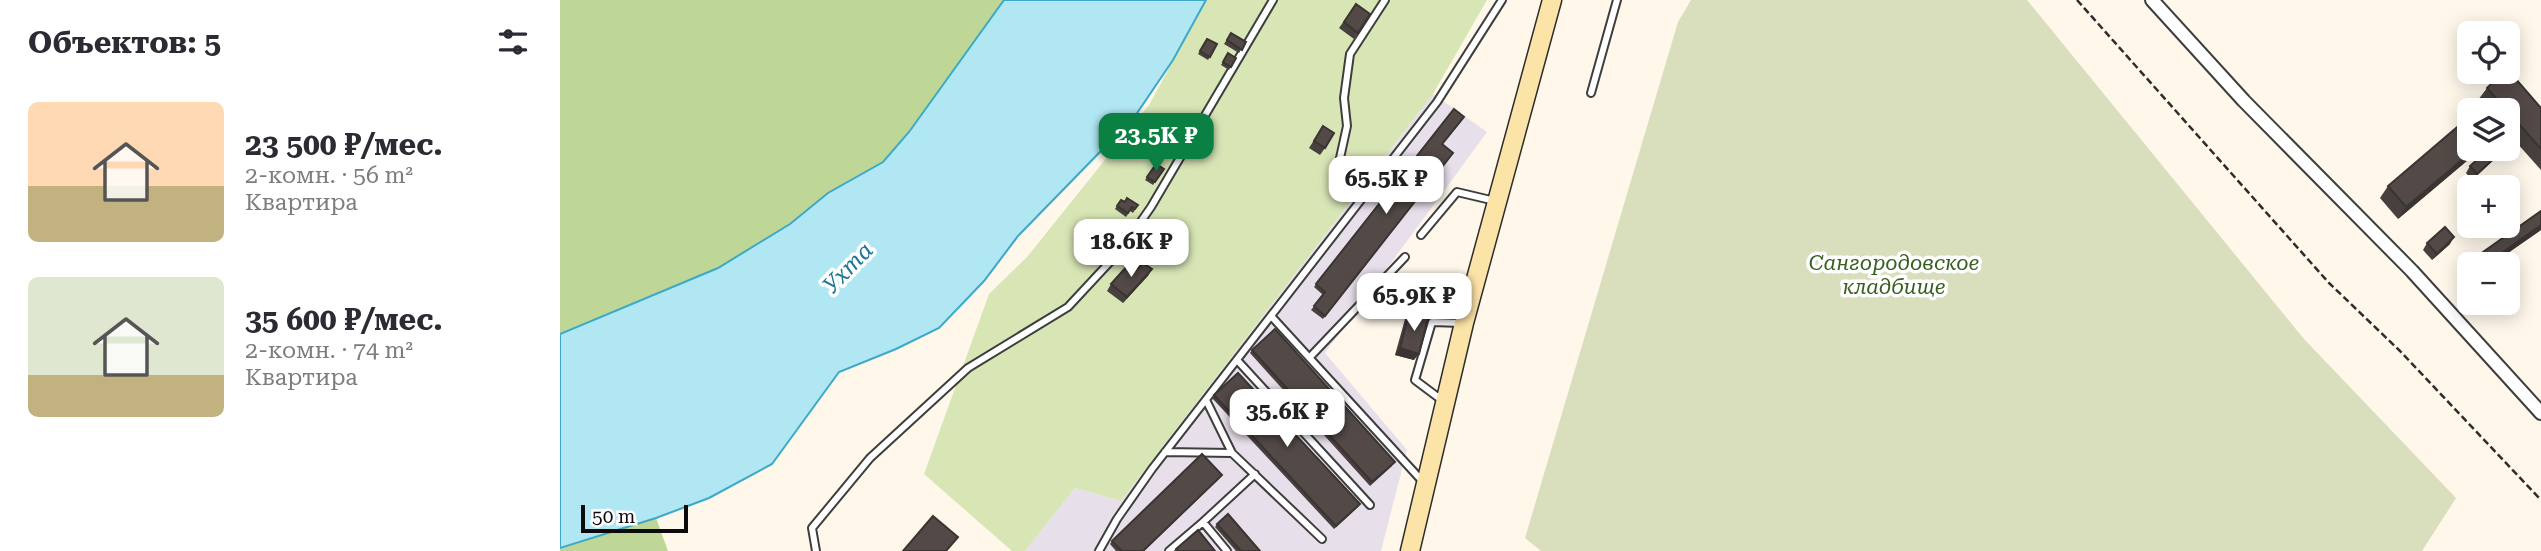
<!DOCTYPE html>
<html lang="ru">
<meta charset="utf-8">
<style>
:root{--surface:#fff;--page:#f7f7f7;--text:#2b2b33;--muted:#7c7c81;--accent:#0b8043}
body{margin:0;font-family:"Roboto Serif",serif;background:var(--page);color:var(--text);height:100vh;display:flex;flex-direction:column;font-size:26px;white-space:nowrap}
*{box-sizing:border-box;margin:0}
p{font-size:23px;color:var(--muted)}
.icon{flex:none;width:38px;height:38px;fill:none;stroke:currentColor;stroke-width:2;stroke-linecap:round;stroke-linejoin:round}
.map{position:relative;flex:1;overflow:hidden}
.panel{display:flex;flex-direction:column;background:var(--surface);width:560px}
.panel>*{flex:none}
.controls{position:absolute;left:1897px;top:21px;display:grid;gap:14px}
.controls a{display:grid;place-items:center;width:63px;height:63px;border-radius:10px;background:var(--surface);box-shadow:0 4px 18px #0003;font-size:35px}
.scale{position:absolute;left:21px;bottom:18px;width:107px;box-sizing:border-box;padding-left:7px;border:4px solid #0b0b0b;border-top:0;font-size:19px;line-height:24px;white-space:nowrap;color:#0b0b0b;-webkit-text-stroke:5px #fff;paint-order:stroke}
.price{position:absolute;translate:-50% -60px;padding:0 16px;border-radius:14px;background:#fff;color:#222;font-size:23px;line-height:46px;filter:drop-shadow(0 2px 4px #0008)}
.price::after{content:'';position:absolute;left:50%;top:42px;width:21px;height:16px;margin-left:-10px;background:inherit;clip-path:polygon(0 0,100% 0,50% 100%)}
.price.on{background:var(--accent);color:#fff}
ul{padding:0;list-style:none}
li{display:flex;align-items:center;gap:21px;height:175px;padding:0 28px}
li span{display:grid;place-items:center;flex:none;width:196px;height:140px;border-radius:10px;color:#555}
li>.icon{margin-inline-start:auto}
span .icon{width:84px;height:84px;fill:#fffc;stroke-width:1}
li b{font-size:30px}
h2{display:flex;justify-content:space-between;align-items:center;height:84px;padding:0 28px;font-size:30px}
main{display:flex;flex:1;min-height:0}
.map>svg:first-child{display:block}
</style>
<main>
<section class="panel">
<h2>Объектов: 5<svg class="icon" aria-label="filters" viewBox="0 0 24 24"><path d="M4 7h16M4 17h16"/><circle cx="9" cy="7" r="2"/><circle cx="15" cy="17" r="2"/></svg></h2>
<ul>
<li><span style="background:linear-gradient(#ffd9b3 60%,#c2b280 0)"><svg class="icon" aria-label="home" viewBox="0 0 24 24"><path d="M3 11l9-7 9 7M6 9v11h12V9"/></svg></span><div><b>23 500 ₽/мес.</b><p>2-комн. · 56 m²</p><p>Квартира</p></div></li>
<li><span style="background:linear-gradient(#dfe7d0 70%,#c2b280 0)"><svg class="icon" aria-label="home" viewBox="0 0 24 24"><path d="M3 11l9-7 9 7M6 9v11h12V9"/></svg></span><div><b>35 600 ₽/мес.</b><p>2-комн. · 74 m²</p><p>Квартира</p></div></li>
</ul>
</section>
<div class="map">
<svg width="1981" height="551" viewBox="0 0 1981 551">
<rect width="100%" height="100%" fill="#fef7ea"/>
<path fill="#e7dfea" d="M873,94L927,132L765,353L847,450L821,551H465L515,488L561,501Z"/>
<path fill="#d8e6b6" d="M646,0H927L873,94L561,501L515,488L465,551H452L364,474L429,294L467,257L589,105Z"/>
<path fill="#bfd796" d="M0,0H444L349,132L323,162L268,193L230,224L158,268L0,334Z
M96,518L108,551H0V548Z"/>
<path fill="#d9debd" d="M1131,0H1467L1744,339L1896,498L1862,551H981L965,538L1118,22Z"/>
<path fill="#b1e7f3" stroke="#3ba9c7" stroke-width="2" d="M444,0H646L613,60L575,116L458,236L424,281L379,328L336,349L279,372L212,464L149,498L96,518L0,548V334L158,268L230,224L268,193L323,162L349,132Z"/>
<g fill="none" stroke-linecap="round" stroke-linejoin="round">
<defs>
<path id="lane" d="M1031,93L1057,0
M814,184L780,158L787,126L784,98L790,54L825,0
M861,235L897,192L935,201
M711,316L864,483
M750,357L845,257
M677,360L810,505
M646,400L672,453L762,539
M883,401L855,380L872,322L902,323
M605,452L672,453
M256,551L252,528L310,458L408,368L508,307L561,250L591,207L713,0
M539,551L557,519L592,469L877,102L942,0
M609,551L643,522
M667,551L643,522L695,474"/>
<path id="street" d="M1592,0L1684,101L1852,271L1981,413"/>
<path id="secondary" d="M850,551L904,323L992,0"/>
</defs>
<use href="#lane" stroke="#3e3e3e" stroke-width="10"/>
<use href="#street" stroke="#3e3e3e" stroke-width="16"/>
<use href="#secondary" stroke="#2d2d2d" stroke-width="21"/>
<path stroke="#2d2d2d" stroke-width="2.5" stroke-dasharray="7 3.5" stroke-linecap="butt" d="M1517,0L1769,283L1840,351L1981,500"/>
<use href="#lane" stroke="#fff" stroke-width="6"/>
<use href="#street" stroke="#fff" stroke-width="12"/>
<use href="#secondary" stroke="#fce3a7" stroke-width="18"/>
</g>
<path fill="#47403e" d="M796,4L810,14L794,39L779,28Z
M671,33L686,42L679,53L664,44Z
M647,39L650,57L648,60L638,54Z
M668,53L676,58L669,70L661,65Z
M1927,88L1981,108V170L1948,133V110H1917L1923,105L1918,100Z
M894,109L882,144L893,153L763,319L751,310L763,295L754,287Z
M763,126L765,148L760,155L749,148Z
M1909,149H1921L1838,219L1820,198L1828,186Z
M1944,149L1939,155L1912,180L1906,173L1910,166Z
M596,164L604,169L593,185L585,180Z
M561,200L578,205L573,213L570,211L566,217L555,209Z
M1909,220V226H1924L1909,236L1903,228Z
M549,223L558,231L549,243L540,235Z
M1981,230L1932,264H1918L1916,262L1923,252Z
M1867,243L1890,244L1872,260L1863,250Z
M592,269L563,303L547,291L551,284L576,270Z
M849,313L854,360L835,355L845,319Z
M692,350L832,466L810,486L690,353Z
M654,395L800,504L798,507L774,529L652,398Z
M662,475L584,551H556L550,544L552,541Z
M657,524L700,551H676L655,527Z"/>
<path fill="#3a3432" d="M1915,149H1921L1838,219L1846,207Z
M1944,149L1939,155L1912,180L1917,174Z
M1981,225V230L1932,264H1927L1929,262Z
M1919,226H1924L1909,236L1914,230Z
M1894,237L1890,244L1872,260L1877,254Z
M592,269L588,276L563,303L567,297Z
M840,348L859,354L854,360L835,355Z
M662,475L660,478L583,551Z"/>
<path fill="#534a48" stroke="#3a3432" stroke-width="2" d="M796,4L810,14L798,33L784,22Z
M671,33L686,42L682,50L667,40Z
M647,39L657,44L650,57L640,51Z
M668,53L676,58L671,67L663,62Z
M1948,70L1981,108V149L1927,88L1943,72H1948Z
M1929,101L1937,110H1917Z
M894,109L904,117L882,144L893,153L765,316L754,306L765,292L756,284Z
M1909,117V149H1915L1846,207L1828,186Z
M763,126L774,133L765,148L754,141Z
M1929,149H1944L1917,174L1910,166Z
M596,164L604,169L595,182L587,177Z
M567,198L578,205L575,209L572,207L568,213L557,206L561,200L565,202Z
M1981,211V225L1929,262L1923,252Z
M549,223L558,231L552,239L542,232Z
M1885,227L1894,237L1877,254L1867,243Z
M583,263L592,269L567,297L551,284L568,265L576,270Z
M849,313L868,318L859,354L840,348Z
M715,329L835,462L812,482L692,350Z
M678,373L800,504L776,526L654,395Z
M642,454L662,475L583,551H562L552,541Z
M668,514L700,551H681L657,524Z
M373,516L398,537L386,551H343Z
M638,530L655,551H618L616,549Z"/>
<g text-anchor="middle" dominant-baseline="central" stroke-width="7" stroke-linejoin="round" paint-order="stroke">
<g font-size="21" font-style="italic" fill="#385f1f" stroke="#fff">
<text x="1334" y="263">Сангородовское<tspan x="1334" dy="24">кладбище</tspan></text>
</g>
<g font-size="23" font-style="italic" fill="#1a7797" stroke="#fff">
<text transform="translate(288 268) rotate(-46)">Ухта</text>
</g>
</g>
</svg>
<div class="controls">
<a><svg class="icon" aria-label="locate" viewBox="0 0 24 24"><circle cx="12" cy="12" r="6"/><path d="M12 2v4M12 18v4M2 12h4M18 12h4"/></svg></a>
<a><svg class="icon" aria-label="layers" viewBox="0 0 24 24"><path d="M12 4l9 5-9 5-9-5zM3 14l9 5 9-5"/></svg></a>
<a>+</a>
<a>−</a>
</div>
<div class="scale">50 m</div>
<b class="price on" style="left:596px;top:173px">23.5K ₽</b>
<b class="price" style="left:826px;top:216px">65.5K ₽</b>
<b class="price" style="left:571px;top:279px">18.6K ₽</b>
<b class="price" style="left:854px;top:333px">65.9K ₽</b>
<b class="price" style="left:727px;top:449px">35.6K ₽</b>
</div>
</main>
